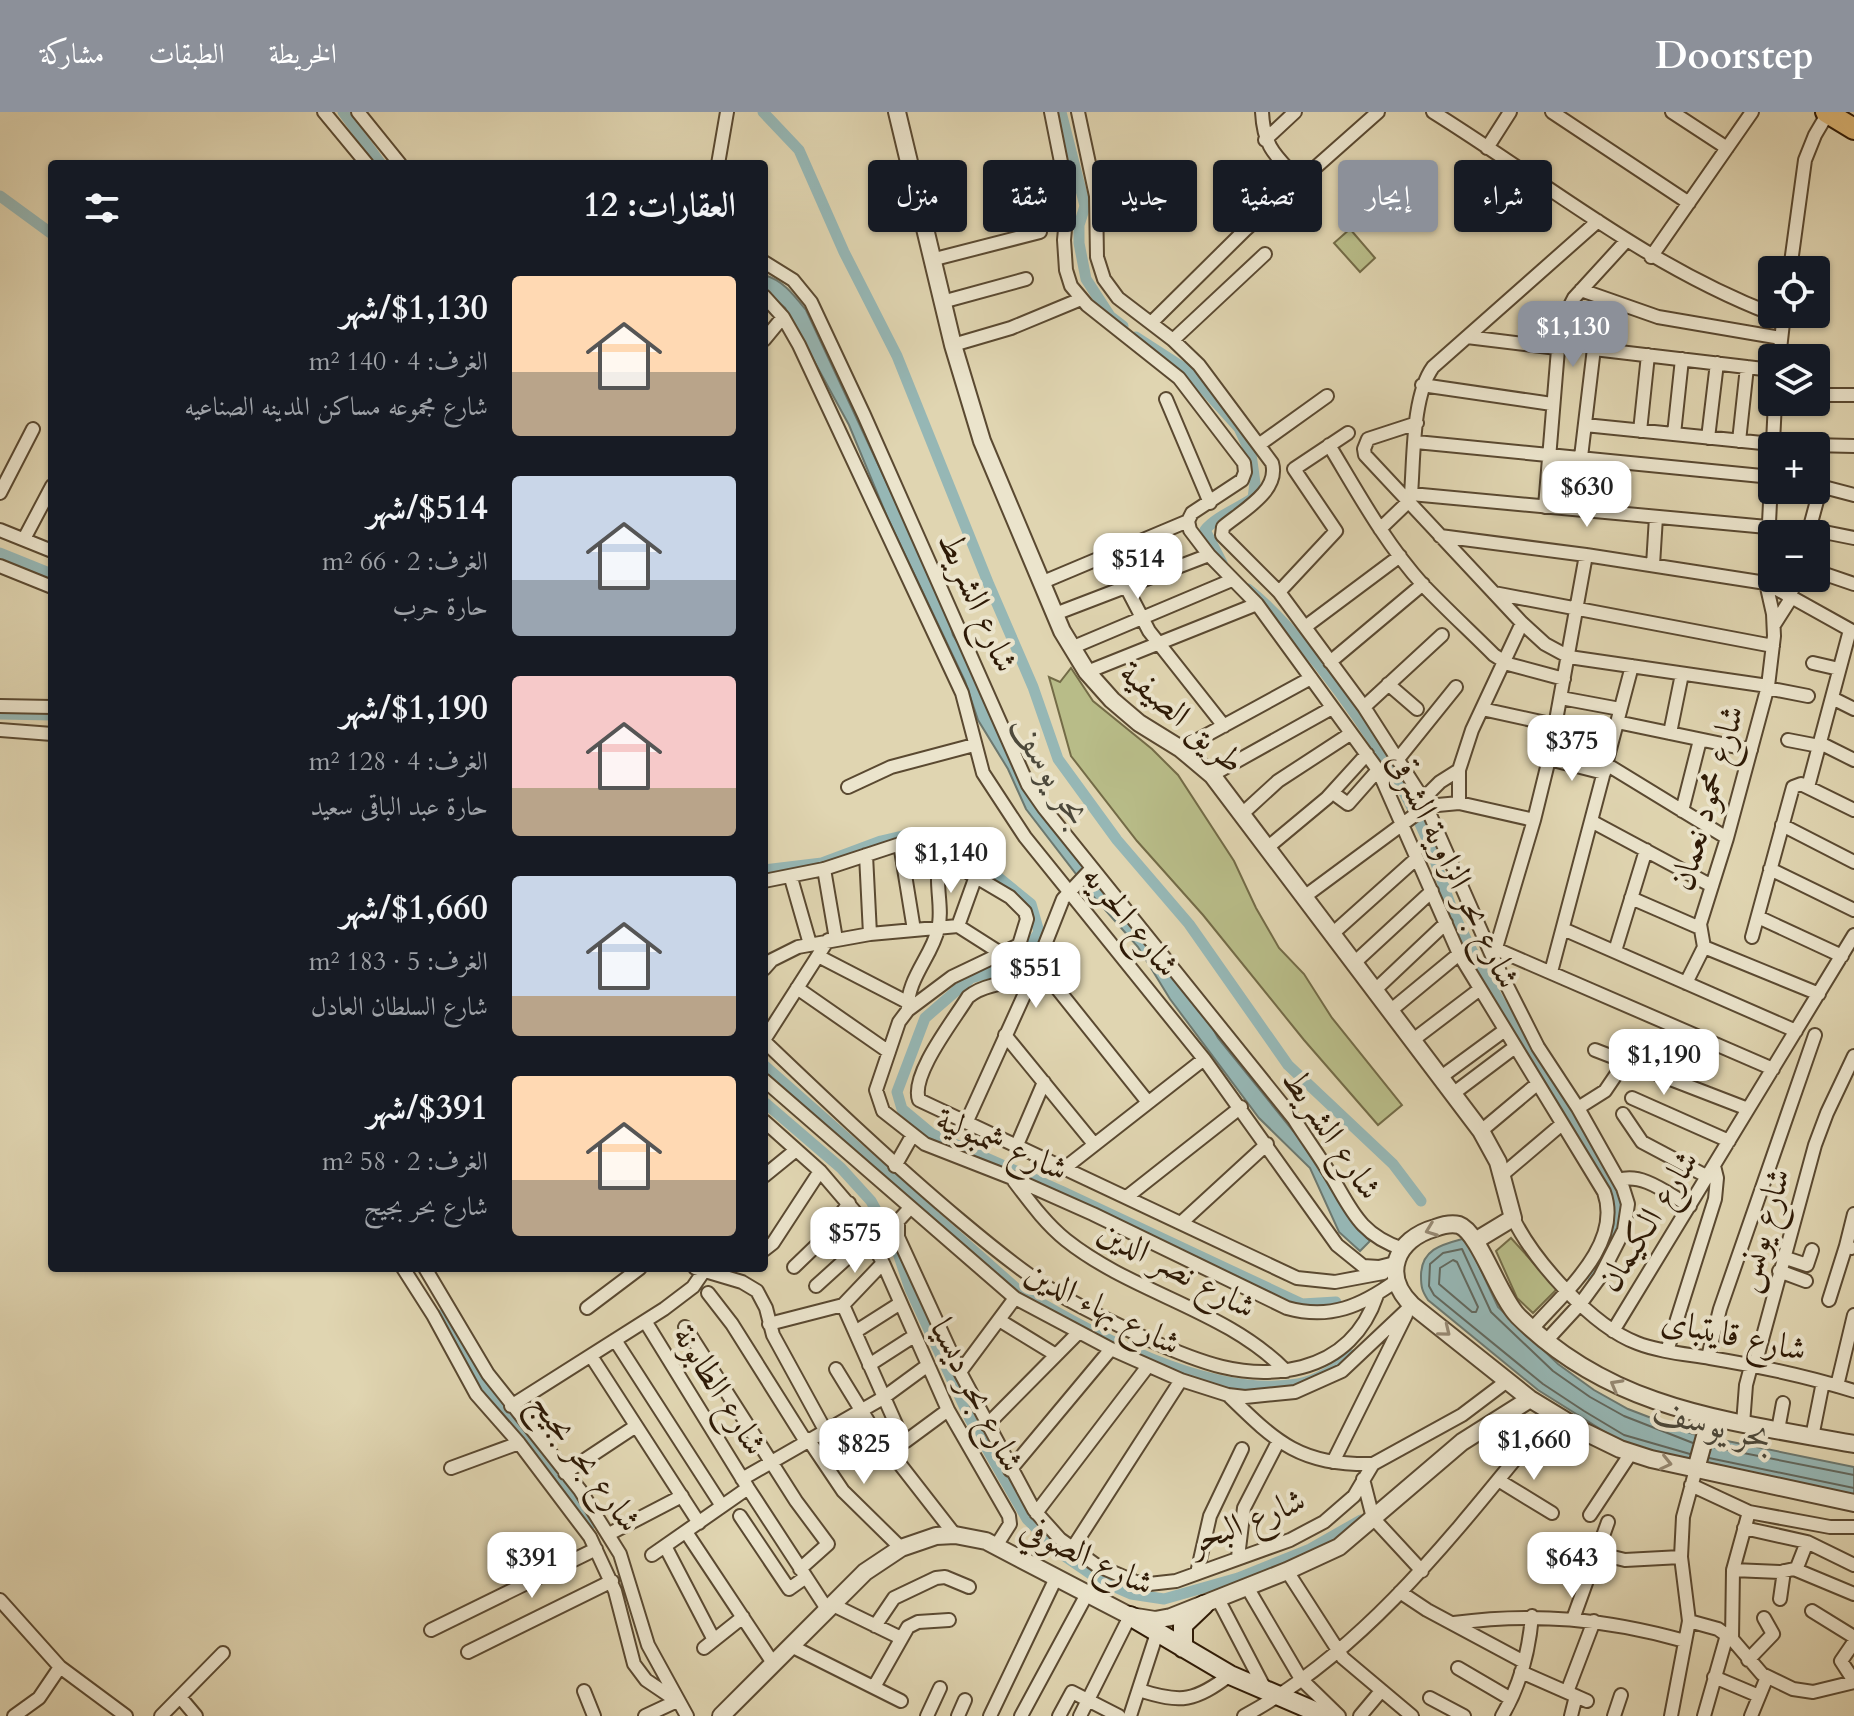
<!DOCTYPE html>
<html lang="ar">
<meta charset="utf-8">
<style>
:root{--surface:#171b24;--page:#20242c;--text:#f1f3f6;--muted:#9ea1a6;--accent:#8c9099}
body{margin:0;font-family:Cardo,Amiri,serif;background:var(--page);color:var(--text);direction:rtl;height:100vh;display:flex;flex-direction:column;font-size:30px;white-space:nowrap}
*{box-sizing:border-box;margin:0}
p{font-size:26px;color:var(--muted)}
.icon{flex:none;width:44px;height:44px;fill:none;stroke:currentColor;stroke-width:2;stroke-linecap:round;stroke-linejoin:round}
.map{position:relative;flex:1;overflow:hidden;direction:ltr}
.drawer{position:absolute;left:48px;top:48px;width:720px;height:1112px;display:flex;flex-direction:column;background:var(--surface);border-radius:8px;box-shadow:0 2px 6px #0004;direction:rtl}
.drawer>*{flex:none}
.guide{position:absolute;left:792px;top:48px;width:760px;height:72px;direction:rtl;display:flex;gap:16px}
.fabs{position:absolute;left:1758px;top:144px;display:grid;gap:16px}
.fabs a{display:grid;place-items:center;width:72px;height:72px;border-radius:8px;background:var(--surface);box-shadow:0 2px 6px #0004;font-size:40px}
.price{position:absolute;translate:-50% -68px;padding:0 18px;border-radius:16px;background:#fff;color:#222;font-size:26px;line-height:52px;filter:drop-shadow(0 2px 4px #0008)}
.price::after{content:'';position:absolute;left:50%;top:48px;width:24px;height:18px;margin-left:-12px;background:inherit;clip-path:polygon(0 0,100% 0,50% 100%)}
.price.current{background:var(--accent);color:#fff}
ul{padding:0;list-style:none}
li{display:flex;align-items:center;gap:24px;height:200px;padding:0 32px}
li span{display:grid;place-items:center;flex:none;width:224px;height:160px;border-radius:8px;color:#555}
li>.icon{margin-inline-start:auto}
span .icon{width:96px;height:96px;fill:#fffc;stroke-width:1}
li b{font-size:34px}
h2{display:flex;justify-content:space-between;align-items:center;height:96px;padding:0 32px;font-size:34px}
.tag{padding:0 28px;border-radius:8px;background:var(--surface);box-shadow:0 2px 6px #0004;font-size:28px;line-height:72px}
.tag.current{background:var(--accent);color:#fff}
header{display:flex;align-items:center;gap:48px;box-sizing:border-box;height:112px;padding:0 40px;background:var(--accent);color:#fff}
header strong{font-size:38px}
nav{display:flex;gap:44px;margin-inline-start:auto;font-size:28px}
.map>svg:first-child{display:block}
</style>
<header>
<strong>Doorstep</strong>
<nav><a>الخريطة</a><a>الطبقات</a><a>مشاركة</a></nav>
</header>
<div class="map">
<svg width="1854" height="1604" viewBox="0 0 1854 1604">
<rect width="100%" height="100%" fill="#e0d5b1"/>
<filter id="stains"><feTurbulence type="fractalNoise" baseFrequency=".0025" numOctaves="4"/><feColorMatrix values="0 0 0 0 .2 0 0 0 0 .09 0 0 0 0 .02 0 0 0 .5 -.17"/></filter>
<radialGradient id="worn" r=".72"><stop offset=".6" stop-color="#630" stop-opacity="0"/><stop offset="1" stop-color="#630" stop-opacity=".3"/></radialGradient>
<path fill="#b8bc88" stroke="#736b47" stroke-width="2" d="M1350,117L1375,146L1360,160L1334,131Z
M1071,556L1093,589L1152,637L1178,663L1234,749L1256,796L1279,836L1304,862L1332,906L1402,993L1378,1013L1304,928L1203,803L1137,729L1071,644L1049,565L1060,570Z
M1511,1126L1557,1177L1533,1201L1517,1186L1496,1139Z"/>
<path fill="#96b7b5" stroke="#6c786f" stroke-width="2" d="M764,163C783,168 794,183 806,198L947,500L953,523L980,567L1018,662L1198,890L1218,926L1328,1062L1352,1110L1370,1129L1360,1139L1339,1120L1310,1056L1259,1006L1170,887L1138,835L1093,784L1026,697L1008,657L978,608L965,569L888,407L849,313L785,196L764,178Z
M1466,1126L1498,1195L1558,1252L1594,1278L1628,1297L1693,1322L1854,1355V1384L1686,1349L1621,1330L1538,1278L1428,1188C1422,1179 1421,1175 1421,1164C1421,1136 1444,1132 1466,1126Z"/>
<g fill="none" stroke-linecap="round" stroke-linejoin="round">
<path stroke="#62685e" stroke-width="2" d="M1453,1148L1457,1150L1478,1195L1476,1200H1472L1439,1172L1440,1156Z
M1713,1335L1854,1363
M1690,1342L1624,1323L1584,1299L1543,1272L1434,1183L1429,1174L1430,1152L1443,1141L1462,1137L1491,1200L1553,1259L1590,1285L1624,1304L1693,1331
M1709,1346L1854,1376"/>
<path stroke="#96b7b5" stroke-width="11" d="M343,0L381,52
M763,0L799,38L844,140L897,244L989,473L1033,575L1058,647L1117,728L1189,812L1288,953L1393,1052L1421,1089
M1061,0L1085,94L1079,113V131L1086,167L1110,204L1123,214
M0,84L52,122
M1136,225L1187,258L1239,316L1251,342L1255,371L1253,386C1239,396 1215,405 1205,418L1222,451
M0,441L52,462
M1248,477C1277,500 1299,528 1322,557C1363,610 1400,665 1427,727C1439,755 1445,785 1459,813C1505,906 1560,992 1617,1078C1621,1115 1610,1133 1592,1164
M0,602L52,603
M764,758L822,751L881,729L915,721L988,757L1031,792L1039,820L1017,853L971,866L925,906L897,980L902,997L932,1022L1061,1079L1302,1192L1336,1190
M764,953L1017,1177C1092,1222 1209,1287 1298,1272C1316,1269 1339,1255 1352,1243
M764,990L841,1056L871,1089L896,1135L910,1177L970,1307L1027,1407L1063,1443L1101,1469L1131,1482L1164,1487L1238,1466L1310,1437L1361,1408
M439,1203L483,1276L592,1411"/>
<defs>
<path id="minor" d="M324,0L367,52
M358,0L400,52
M1051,0L1068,85L1064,128L1066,158L1071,174L1087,193L1179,266L1244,351L1245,360L1242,368L1192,401L1188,409L1190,418L1209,443L1257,492L1378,658L1459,842L1604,1080C1623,1133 1563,1181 1532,1217
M1078,0L1096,84L1097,145L1104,167L1118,186L1173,228L1199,253L1272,351C1280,379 1242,399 1223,415L1222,423L1279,480L1364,595L1423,687L1493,846L1538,935L1578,996L1623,1076L1628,1092L1624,1118L1600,1165L1581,1191L1546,1229
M1262,0C1264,38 1277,44 1301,71
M1433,0C1547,71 1645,153 1772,202
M1552,0L1689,91
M1672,0L1727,36
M1265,28L1295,0
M1487,36L1510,0
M718,52L727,0
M1651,145L1752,0
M931,148L1040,120
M764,150L793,168L811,190L864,303L1028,673L1044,696L1294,1007C1304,1023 1315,1038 1325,1054C1350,1092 1355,1121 1403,1137
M1790,158L1805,48L1815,23L1828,1
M1581,178L1658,205L1781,226
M764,184L783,205L799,233L962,581L983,661L1025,725L1204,947L1337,1133L1363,1154L1379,1155L1395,1151
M942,190L1026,167
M1151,211L1245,118L1378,0
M1467,225L1557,236
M764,228L783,205
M1173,228L1265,142
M953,233L1011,216L1081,187
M1594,237L1772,258
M1779,246L1784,202
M1422,273L1552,292
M1816,283H1854
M1166,287L1210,391
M1417,311L1368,327L1364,337L1365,343L1522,511L1545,532L1569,545L1768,574
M1585,313L1772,332L1854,334
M1640,319L1648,243
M1674,322L1682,247
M1708,326L1717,251
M1739,329L1747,255
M1416,330L1772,365
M1260,332L1327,284
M1329,333C1358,381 1385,431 1423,473C1446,497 1471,520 1494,543L1508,552L1564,567
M1581,345L1600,186
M1816,373L1854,383
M0,381L33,317
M1411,382L1767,415
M1545,395L1560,213L1574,186L1627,128
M1380,417L1408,390L1411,382C1414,346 1412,284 1433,255L1598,109
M1809,417L1854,426
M0,418L52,439
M1808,422L1821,374
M1440,424L1586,443L1766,471L1854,520
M24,427L52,374
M1109,442L1149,519L1224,614
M1653,453L1656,405
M0,454L52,475
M1816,459L1854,472
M1043,470L1188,409
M1279,480L1336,419L1294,357L1348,321
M1494,481L1773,534
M1055,502L1209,443
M1774,513L1788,491L1796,466
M1305,515L1400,444
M1071,536L1232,468
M1330,550L1423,472
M1813,551L1839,557
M1087,560L1257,492
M1388,572L1417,597
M1767,576L1808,584
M1561,586L1620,597
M1832,586L1854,597
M0,594L52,595
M1364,595L1442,523
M1482,597L1555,613
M1617,610L1751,638
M0,618L52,622
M1670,621L1682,562
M1788,628L1819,634
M1820,631L1854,648
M1181,637L1311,566
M1398,647L1456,575
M1549,647L1604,661
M1606,652L1727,726
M1212,663L1332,596
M848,675L891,655L974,633
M1808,675L1850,518
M1333,681L1348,692L1378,658
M1423,687L1440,670L1459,658
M1459,691V658L1472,618L1522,511
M1682,699L1700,628
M1242,702L1278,669L1350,622
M1591,709L1712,774
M1782,713L1854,750
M900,732L914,818
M1267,736L1327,686L1367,642
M866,743L870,822
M824,757L836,827
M1770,757L1854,798
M791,766L810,832
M764,769L824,757L900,732L915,730L922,733L1010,785L1025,800L1027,807L1019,833L952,865L908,898L899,910L876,978L883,999L925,1032L1012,1066L1093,1102L1287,1196C1330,1208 1361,1194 1396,1169
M1304,785L1427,694L1459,691L1534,708
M1631,786L1700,816
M1758,805L1842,844
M958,814L976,764
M1563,817L1796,919
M1331,823L1417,746
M1752,825L1793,675L1801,672L1854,698
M1704,835L1819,882
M1496,837L1773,957
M1615,839L1646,738
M818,844L907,890
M1493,846L1534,708L1549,647L1586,443
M1036,850L1147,989
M1353,852L1432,779
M764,857L772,848L798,835L870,822L958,814L1002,842L1018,870
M1551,860L1632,554
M1031,868C1009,871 985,871 968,885C954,908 910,963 919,988L1297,1166L1335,1170L1383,1161
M1686,871L1704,835L1700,812L1727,726L1768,574L1774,524L1773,502L1766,471L1775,290
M797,876L889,940
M1374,879L1446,811
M908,898C906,868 932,844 938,817C944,795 933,771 941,743
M1390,899L1459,842
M1005,923L1094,1032
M764,928L828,828
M1413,928L1480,877
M764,929C829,991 893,1052 961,1109C986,1130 1011,1151 1038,1169C1072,1192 1108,1208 1145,1226C1196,1249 1246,1270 1302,1255C1340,1245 1365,1219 1377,1183
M1595,938L1748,997
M1441,965L1505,918
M764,968L1015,1186L1111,1237L1181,1268L1228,1283L1245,1285L1295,1280L1342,1259L1412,1193
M1454,981L1515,935
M1632,986L1729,1029
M1578,996L1605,979L1624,951
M1623,1002L1642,1030L1708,1065
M764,1009L820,1059L856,1101L883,1151L948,1298L1009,1404L1010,1412L996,1434
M967,1009L1031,868L1063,787L1092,756
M1481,1019L1537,972
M1017,1033L1044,970
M895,1054L912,1024
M1066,1055L1204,947
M1502,1063L1562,1012
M764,1064L796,1038
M1619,1068C1643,1060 1669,1083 1690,1094
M1014,1069C1030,1090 1045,1111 1066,1128C1134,1182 1225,1197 1286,1259
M1128,1084L1241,995
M909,1097L898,1109V1125L960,1260L1034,1398L1060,1427L1096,1453L1136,1470L1149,1472L1176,1469L1290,1428L1324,1410L1354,1384L1373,1352L1462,1303L1507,1269
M1513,1106C1534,1149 1592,1214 1637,1231C1660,1240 1686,1242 1710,1246C1758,1254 1807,1264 1854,1279
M1182,1110L1267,1032
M1851,1136L1846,1134L1854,1102
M764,1138L773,1131L820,1059
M1783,1145L1807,1153L1812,1138
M794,1155L822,1128L849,1091
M403,1156L433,1203L476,1282L519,1331L590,1425L615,1479L634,1552L646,1568L677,1589L645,1604
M425,1156L488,1262L580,1378L620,1442L648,1533L687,1604
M695,1156L742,1170L757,1179L766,1196L773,1223L825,1318
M1779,1159L1806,1169
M816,1174L869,1126
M708,1181L732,1212L805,1328
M1829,1188L1846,1134
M843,1193L903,1328L906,1329L948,1298
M587,1196L640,1156
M999,1208L1056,1243
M645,1209L748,1376L827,1497
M769,1212L843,1193L883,1151
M685,1215L796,1389L828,1432L800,1457
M1613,1219L1854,823
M855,1220L899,1192
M615,1228L722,1394
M1667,1239L1715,1087L1717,1066L1714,1054
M591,1244L699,1411
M1708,1245L1720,1197L1815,923
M869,1253L914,1224
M836,1257L874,1319L955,1423
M960,1260L1015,1186
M1837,1274L1854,1203
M1228,1283C1278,1332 1300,1353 1373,1352
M511,1294L664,1197L693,1175L706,1156
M1743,1312L1746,1273L1750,1258L1757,1246L1815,1033L1827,1001L1854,944
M987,1313L1078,1221
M1778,1318L1783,1291
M1812,1325L1823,1270
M808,1327L843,1379L901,1436
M1333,1350L1406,1203
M451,1356L519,1331
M1010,1358L1111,1237
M565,1361L636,1314
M742,1367L883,1286L928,1253
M1363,1367L1373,1406L1422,1459
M1498,1368L1552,1401
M1691,1373L1749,1400L1830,1415H1854
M1036,1401L1148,1254
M1590,1403L1631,1341
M740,1404L789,1477L806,1465
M1744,1416L1807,1430L1854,1453
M686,1420L773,1551
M609,1422L682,1384
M665,1434L714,1528
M1072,1437L1181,1268
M1596,1441L1625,1448L1681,1445
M652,1443L748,1376
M1238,1445L1244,1396L1278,1330
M1733,1458L1780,1460L1794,1457L1854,1482
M1796,1458L1807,1430
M1287,1459L1343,1546L1412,1604
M1197,1461L1210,1404L1242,1337
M1247,1475L1301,1567L1339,1604
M1400,1480L1427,1498L1524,1550
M1218,1487L1265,1577
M1780,1487L1784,1459
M0,1488L60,1555L126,1604
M831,1492L901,1526
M1812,1499L1854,1525
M1573,1507L1608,1410
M1689,1509L1718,1517L1732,1527L1762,1562L1793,1577L1813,1580L1854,1570
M1454,1511C1535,1500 1606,1507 1685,1529
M875,1514L894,1486L936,1466L945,1465L969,1475
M431,1518L596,1437
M1732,1527L1733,1458L1749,1400
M1854,1530L1841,1549L1854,1569
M791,1534L901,1589
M704,1536L743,1505
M468,1540L612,1469
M1748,1548L1773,1522L1764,1506
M1458,1556L1511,1587
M1521,1560L1587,1589
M1714,1565L1759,1584
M874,1575L908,1515L918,1510L949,1508
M1139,1578C1182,1592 1195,1589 1230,1563
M584,1579L594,1604
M1567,1580L1594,1509
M180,1585L196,1604
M1430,1586L1464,1604
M14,1604L39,1586L60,1555
M161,1604L223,1541
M927,1604L940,1576
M958,1604L965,1588
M990,1604L1056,1466
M1021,1604L1087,1482
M1059,1604L1072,1580L1119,1604
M1080,1604L1130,1504
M1130,1604L1157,1521
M1244,1604C1369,1537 1463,1410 1552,1302
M1360,1604L1381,1579
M1502,1604C1520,1574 1529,1539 1532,1504
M1571,1604L1576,1584
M1614,1604L1621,1583
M1671,1604L1689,1509L1681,1445L1683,1405L1696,1357
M1704,1604L1727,1523
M1751,1604L1767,1565"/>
<path id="tertiary" d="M897,0L953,233L982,329L1062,519L1087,560L1112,588L1139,611L1181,637L1212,663L1481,1019L1498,1050L1513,1106L1475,1129
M1854,1332C1730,1309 1613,1299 1518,1204C1499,1185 1479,1120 1459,1113C1451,1111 1443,1113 1435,1116C1396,1127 1381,1163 1412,1193L1530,1287L1581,1318L1620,1337L1651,1347L1854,1391
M1696,1357L1710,1306
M721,1604L865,1460L901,1436L936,1424L955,1423L986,1429L1130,1504L1155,1508L1171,1505L1287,1459L1339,1435L1462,1330L1530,1287"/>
<path id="secondary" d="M1130,1504L1230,1563L1326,1604
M1183,1536V1513L1204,1493"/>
<path id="primary" d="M1826,0L1854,17"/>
</defs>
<use href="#minor" stroke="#5a4931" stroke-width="16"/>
<use href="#tertiary" stroke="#5a4931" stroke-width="20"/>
<use href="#secondary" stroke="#2e1a06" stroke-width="22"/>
<use href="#primary" stroke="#2e1a06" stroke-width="24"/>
<use href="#minor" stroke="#ebe4cc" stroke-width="12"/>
<use href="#tertiary" stroke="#ebe4cc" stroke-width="16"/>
<use href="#secondary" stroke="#ebe4cc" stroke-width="18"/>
<use href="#primary" stroke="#e0ba78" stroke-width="20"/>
</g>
<defs><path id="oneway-chevron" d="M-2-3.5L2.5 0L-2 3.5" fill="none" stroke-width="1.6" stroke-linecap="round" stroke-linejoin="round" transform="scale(2)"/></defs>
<g stroke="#968973">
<use href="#oneway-chevron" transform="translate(1431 1118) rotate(159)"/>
<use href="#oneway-chevron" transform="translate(1445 1219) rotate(39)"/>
<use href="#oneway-chevron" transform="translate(1616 1273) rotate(-151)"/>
<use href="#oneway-chevron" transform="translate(1666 1351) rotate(13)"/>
</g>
<g text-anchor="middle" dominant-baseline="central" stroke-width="8" stroke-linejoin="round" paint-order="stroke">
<g font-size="34" fill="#2e1a06" stroke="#ebe4cc">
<text transform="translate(978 490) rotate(66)">شارع الشريط</text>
<text transform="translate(1182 605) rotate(41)">طريق الصيفية</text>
<text transform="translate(1707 686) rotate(-74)">شارع محمود نعمان</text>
<text transform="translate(1454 758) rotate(64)">شارع بحر الزاوية الشرقى</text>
<text transform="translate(1131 809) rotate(51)">شارع الحريه</text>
<text transform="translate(1332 1022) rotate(56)">شارع الشريط</text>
<text transform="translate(1002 1032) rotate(23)">شارع شمبولية</text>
<text transform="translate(1648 1109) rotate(-58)">شارع الكيمان</text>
<text transform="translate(1762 1118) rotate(-74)">شارع يونس</text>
<text transform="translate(1177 1157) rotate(28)">شارع نصر الدين</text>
<text transform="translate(1103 1196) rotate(27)">شارع بهاء الدين</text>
<text transform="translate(1734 1223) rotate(12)">شارع قايتباى</text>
<text transform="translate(720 1278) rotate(58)">شارع الطابونة</text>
<text transform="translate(977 1283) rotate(63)">شارع بحر ديسيا</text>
<text transform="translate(586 1350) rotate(54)">شارع بحر بجيج</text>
<text transform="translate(1247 1409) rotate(-22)">شارع البحر</text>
<text transform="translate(1087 1444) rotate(25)">شارع الصوفي</text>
</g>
<g font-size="36" font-style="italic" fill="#4d493b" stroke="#ebe4cc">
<text transform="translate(1050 659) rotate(58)">بحر يوسف</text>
<text transform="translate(1713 1312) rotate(14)">بحر يوسف</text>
</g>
</g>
<rect width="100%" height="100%" filter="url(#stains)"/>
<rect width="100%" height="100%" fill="url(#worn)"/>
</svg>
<div class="fabs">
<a><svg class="icon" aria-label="locate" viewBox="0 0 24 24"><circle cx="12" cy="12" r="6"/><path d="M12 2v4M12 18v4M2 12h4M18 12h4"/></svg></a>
<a><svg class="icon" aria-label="layers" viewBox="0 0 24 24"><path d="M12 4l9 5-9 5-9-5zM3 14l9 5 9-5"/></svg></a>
<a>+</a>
<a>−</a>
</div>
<b class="price current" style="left:1573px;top:257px">$1,130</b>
<b class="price" style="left:1587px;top:417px">$630</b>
<b class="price" style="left:1138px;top:489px">$514</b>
<b class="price" style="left:1572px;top:671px">$375</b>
<b class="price" style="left:951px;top:783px">$1,140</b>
<b class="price" style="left:1036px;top:898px">$551</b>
<b class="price" style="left:1664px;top:985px">$1,190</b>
<b class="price" style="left:855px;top:1163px">$575</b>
<b class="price" style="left:1534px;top:1370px">$1,660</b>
<b class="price" style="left:864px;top:1374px">$825</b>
<b class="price" style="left:532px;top:1488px">$391</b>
<b class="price" style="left:1572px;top:1488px">$643</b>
<div class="guide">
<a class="tag">شراء</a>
<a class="tag current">إيجار</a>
<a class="tag">تصفية</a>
<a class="tag">جديد</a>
<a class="tag">شقة</a>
<a class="tag">منزل</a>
</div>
<section class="drawer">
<h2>العقارات: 12<svg class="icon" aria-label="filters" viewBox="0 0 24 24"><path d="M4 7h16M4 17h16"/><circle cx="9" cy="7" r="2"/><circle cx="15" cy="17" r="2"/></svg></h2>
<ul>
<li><span style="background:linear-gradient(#ffd9b3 60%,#b9a48a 0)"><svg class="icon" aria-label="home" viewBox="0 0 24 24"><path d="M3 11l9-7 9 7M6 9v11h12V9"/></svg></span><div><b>$1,130/شهر</b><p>الغرف: 4 · 140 m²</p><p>شارع مجموعه مساكن المدينه الصناعيه</p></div></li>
<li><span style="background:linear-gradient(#c9d6e8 65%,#9aa5b1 0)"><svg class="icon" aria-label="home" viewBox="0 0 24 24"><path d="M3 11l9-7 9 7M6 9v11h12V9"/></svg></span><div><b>$514/شهر</b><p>الغرف: 2 · 66 m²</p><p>حارة حرب</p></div></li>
<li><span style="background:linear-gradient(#f6c9c9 70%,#b9a48a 0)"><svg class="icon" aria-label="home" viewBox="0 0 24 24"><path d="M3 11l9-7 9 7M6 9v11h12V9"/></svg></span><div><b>$1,190/شهر</b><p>الغرف: 4 · 128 m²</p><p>حارة عبد الباقى سعيد</p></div></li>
<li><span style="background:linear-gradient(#c9d6e8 75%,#b9a48a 0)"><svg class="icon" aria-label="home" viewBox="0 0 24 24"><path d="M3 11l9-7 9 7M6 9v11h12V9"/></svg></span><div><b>$1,660/شهر</b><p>الغرف: 5 · 183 m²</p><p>شارع السلطان العادل</p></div></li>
<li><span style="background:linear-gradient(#ffd9b3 65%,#b9a48a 0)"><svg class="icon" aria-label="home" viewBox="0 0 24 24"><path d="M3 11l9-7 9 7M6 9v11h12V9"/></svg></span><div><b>$391/شهر</b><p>الغرف: 2 · 58 m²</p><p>شارع بحر بجيج</p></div></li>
</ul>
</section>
</div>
